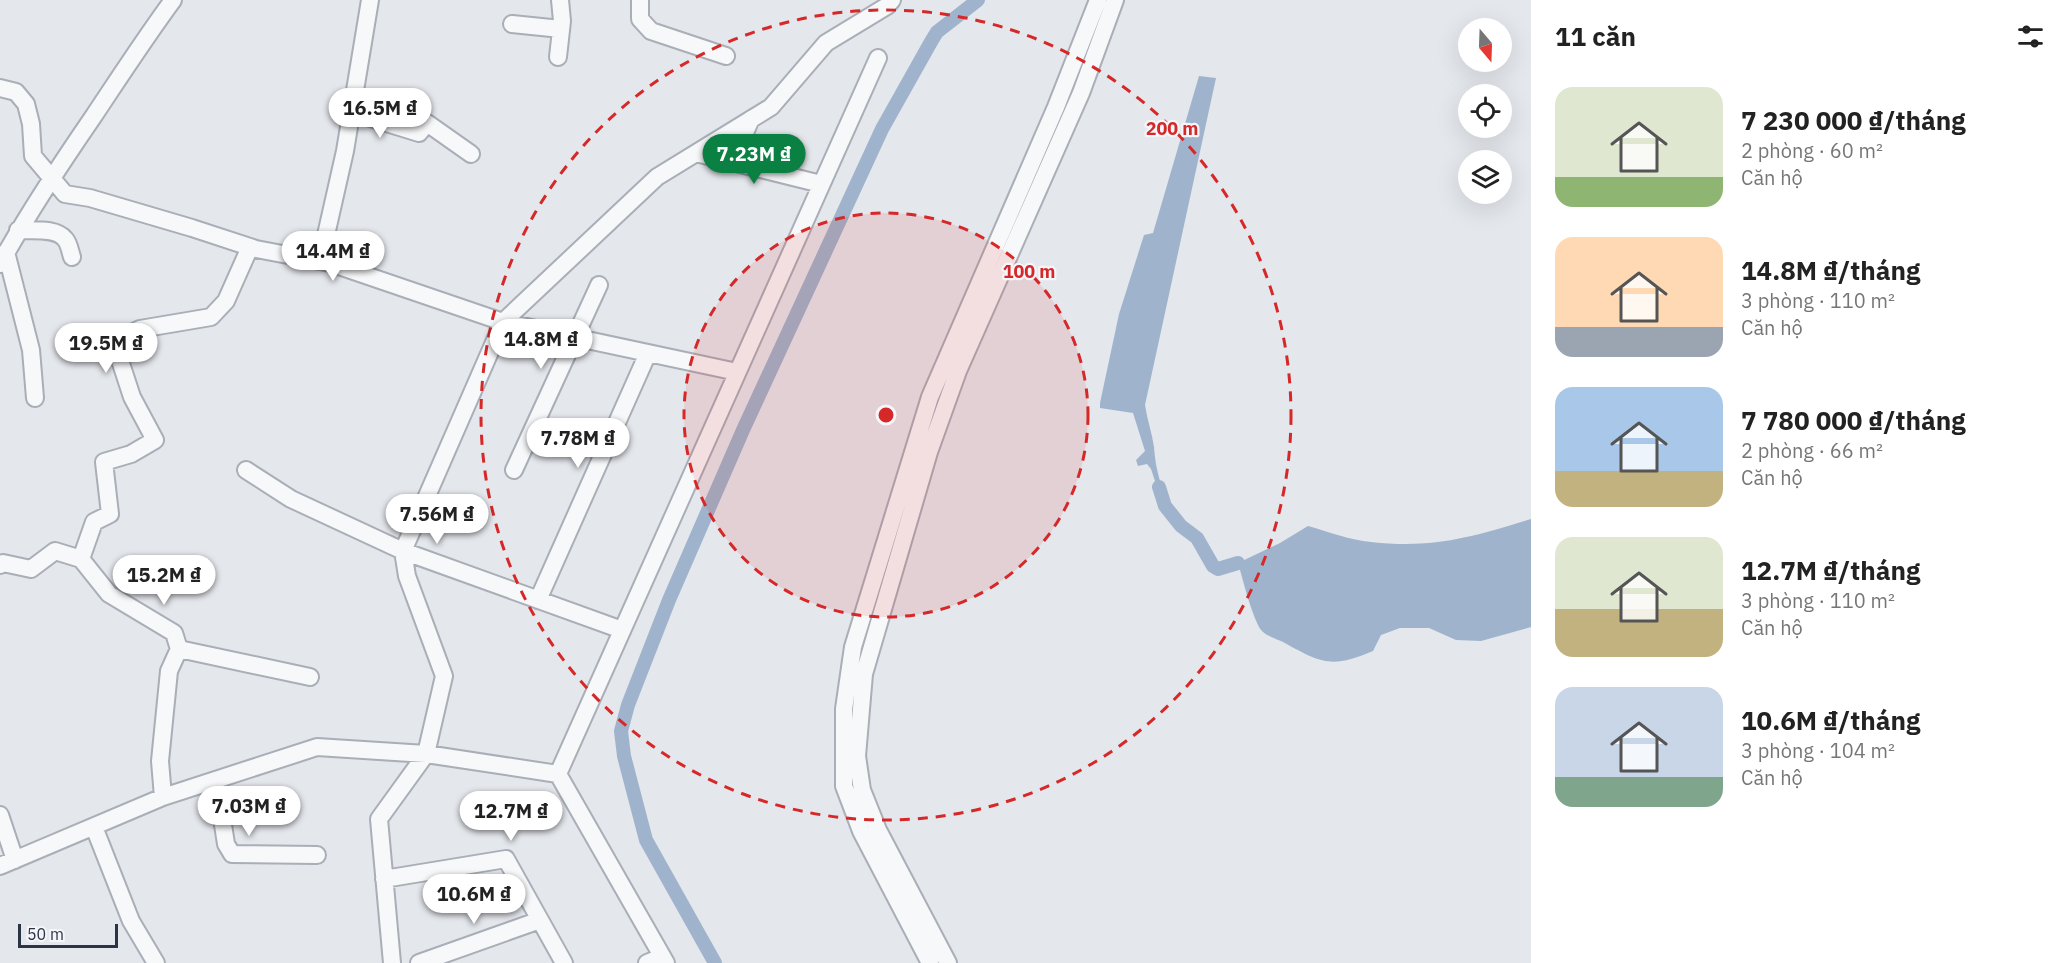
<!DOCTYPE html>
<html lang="vi">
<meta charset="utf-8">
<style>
:root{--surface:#fff;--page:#f2f2f2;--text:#222;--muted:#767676;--accent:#0b8043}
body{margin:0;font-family:"IBM Plex Sans",sans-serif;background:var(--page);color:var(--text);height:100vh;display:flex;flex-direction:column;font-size:22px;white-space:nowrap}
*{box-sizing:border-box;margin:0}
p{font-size:20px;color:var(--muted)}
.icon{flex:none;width:33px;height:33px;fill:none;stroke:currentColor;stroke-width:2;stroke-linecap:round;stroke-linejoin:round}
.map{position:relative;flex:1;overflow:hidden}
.panel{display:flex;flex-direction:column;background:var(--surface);width:540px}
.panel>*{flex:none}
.needle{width:39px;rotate:161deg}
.tools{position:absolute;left:1458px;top:18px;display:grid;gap:12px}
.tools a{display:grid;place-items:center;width:54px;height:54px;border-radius:50%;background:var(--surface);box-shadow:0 6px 24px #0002;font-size:30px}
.scale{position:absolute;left:18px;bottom:15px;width:100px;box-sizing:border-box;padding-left:6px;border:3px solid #2b3445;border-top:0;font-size:16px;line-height:21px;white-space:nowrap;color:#2b3445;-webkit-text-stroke:4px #f4f6f9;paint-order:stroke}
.price{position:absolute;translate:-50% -51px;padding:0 14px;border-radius:21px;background:#fff;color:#222;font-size:20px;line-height:39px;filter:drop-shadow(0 2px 3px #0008)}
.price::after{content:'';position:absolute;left:50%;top:36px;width:18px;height:14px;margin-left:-9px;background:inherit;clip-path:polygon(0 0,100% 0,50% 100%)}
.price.on{background:var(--accent);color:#fff}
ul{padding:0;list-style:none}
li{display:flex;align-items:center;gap:18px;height:150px;padding:0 24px}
li span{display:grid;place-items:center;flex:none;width:168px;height:120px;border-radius:18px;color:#555}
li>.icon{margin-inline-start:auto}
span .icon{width:72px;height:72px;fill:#fffc;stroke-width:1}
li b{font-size:26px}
h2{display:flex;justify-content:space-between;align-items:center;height:72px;padding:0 24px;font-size:26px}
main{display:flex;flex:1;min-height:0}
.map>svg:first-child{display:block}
</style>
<main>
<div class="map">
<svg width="1531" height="963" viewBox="0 0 1531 963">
<rect width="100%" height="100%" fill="#e4e7ec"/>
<path fill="#9fb4cc" d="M1199,76L1216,78L1145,405C1147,419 1152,433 1154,447C1155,461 1157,471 1161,484L1157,487L1151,469L1147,464L1138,466L1136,460L1145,451L1133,413L1100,408V403L1119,314L1144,235L1153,233Z
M1531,519V627L1481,641L1456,640L1429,628H1400L1381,635L1373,651C1331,669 1321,663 1283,642C1273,637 1263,636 1258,625C1249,606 1244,583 1238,563L1280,543L1308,526C1329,532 1350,540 1371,542C1433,549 1473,537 1531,519Z"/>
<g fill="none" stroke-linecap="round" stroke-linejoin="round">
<path stroke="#9fb4cc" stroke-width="14" d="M1159,487L1165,506L1181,526L1197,538L1213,566L1218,569L1238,563
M715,963L646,840L624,756L621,731L628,705L669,600L743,430L882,129L932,40L937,32L978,0"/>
<defs>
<path id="minor" d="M640,0V19L651,31L726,56
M512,24L561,29
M558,57L562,21L560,0
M0,88L16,92L26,104L31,124L33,156L65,194L90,198L192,228L256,249L330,263L503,322L737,372
M351,112L419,133L427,123L471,154
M696,153L821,184
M732,162L751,119
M18,230C31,231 56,227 65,239C69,243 70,251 72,257
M6,252L31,350L35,398
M314,260L326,235L345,151L370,0
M0,264C28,213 60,165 93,117C119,78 145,38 173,0
M246,470L291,499L403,551L622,630
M514,470L599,285
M81,559L94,522L110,514L104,462L131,454L155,440L132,397L114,342L140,329L211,317L226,301L250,247
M0,565L3,563L31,569L55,551L81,559L109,594L174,633L179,649L169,671L160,761L163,797
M538,600L648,353
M179,649L310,677
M216,780L226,844L232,854L317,855
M0,815L15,860
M94,827L131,921L156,963
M0,866L163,797L317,747L426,754L558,774
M384,879L506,859L564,963
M392,963L379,819L426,754L444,676L407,576L403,551L503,322L657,177L771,107L826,43L887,6L892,0
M419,963L540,920
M647,963L662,957
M666,963L558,774L878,58
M930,963L861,831L844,786V709L853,647L930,397L1056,107L1098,0
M948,963L878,830L862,790L857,756L864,674L929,452L958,371L1081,93L1115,0"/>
</defs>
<use href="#minor" stroke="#a9aeb7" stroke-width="20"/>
<use href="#minor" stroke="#f7f8fa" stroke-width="16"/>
</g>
<circle cx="886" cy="415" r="202" fill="#d62828" fill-opacity=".12"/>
<g fill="none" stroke="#d62828" stroke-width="3" stroke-dasharray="10 8">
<circle cx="886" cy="415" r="202"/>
<circle cx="886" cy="415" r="405"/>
</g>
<circle cx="886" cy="415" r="9" fill="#d62828" stroke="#f4f6f9" stroke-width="3"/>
<g font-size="18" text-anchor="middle" font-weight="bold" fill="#d62828" stroke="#f4f6f9" stroke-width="4.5" stroke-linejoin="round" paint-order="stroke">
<text x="1172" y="135">200 m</text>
<text x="1029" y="278">100 m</text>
</g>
</svg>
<div class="tools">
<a><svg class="needle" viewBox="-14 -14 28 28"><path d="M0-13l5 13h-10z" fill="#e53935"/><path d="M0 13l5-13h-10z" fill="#767676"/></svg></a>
<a><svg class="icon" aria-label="locate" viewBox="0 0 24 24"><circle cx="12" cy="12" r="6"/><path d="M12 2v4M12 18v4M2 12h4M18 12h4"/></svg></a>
<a><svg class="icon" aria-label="layers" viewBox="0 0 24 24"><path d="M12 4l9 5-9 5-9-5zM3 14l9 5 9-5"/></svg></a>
</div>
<div class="scale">50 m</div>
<b class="price" style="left:380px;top:139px">16.5M ₫</b>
<b class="price on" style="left:754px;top:185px">7.23M ₫</b>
<b class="price" style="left:333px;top:282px">14.4M ₫</b>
<b class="price" style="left:541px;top:370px">14.8M ₫</b>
<b class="price" style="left:106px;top:374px">19.5M ₫</b>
<b class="price" style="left:578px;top:469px">7.78M ₫</b>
<b class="price" style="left:437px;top:545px">7.56M ₫</b>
<b class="price" style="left:164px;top:606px">15.2M ₫</b>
<b class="price" style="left:249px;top:837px">7.03M ₫</b>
<b class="price" style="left:511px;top:842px">12.7M ₫</b>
<b class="price" style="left:474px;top:925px">10.6M ₫</b>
</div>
<section class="panel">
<h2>11 căn<svg class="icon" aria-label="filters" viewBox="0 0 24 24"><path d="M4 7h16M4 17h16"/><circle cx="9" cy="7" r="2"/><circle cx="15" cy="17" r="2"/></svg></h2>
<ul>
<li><span style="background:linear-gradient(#dfe7d0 75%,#8fb573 0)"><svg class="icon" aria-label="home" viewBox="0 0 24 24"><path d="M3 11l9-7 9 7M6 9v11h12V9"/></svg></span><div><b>7 230 000 ₫/tháng</b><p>2 phòng · 60 m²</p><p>Căn hộ</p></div></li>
<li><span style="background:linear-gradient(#ffd9b3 75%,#9aa5b1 0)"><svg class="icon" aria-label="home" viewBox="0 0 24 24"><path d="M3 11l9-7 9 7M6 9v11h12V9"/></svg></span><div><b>14.8M ₫/tháng</b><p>3 phòng · 110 m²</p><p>Căn hộ</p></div></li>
<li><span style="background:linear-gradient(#a9c7e8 70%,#c2b280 0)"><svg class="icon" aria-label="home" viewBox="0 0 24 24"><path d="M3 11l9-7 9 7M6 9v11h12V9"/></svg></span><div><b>7 780 000 ₫/tháng</b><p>2 phòng · 66 m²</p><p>Căn hộ</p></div></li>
<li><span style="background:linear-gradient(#dfe7d0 60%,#c2b280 0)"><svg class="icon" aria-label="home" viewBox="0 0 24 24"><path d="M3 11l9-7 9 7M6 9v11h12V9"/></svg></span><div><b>12.7M ₫/tháng</b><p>3 phòng · 110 m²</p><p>Căn hộ</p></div></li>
<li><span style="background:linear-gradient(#c9d6e8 75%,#7fa58c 0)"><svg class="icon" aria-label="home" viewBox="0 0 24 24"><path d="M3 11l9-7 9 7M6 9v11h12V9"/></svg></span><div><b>10.6M ₫/tháng</b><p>3 phòng · 104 m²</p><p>Căn hộ</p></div></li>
</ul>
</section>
</main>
